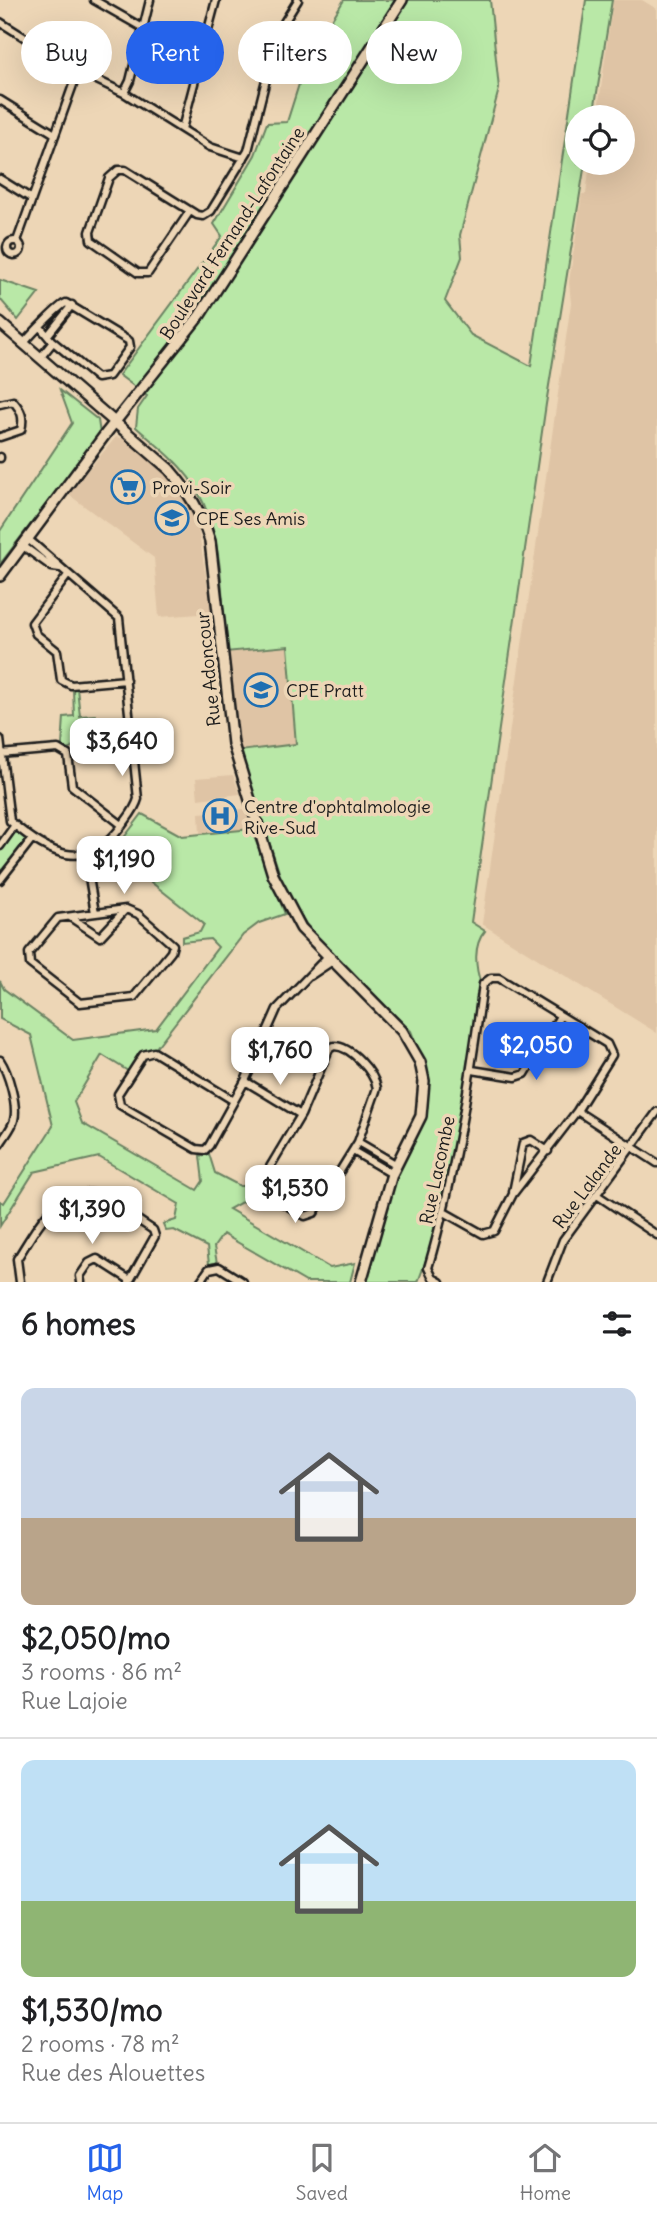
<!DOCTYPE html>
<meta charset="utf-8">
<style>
:root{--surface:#fff;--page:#f6f6f6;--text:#202124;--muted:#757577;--line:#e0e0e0;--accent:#2563eb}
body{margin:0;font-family:Delius,sans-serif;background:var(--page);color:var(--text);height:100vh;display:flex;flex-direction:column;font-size:26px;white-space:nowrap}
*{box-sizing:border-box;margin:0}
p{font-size:23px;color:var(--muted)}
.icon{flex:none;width:38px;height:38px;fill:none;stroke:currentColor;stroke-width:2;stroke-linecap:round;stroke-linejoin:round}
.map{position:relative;height:1282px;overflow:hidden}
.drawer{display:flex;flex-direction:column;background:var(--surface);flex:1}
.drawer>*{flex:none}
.top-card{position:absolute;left:21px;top:21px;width:616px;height:63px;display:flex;gap:14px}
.controls{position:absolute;left:565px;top:105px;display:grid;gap:14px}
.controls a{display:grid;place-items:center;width:70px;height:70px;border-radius:50%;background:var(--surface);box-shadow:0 7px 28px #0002;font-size:35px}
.price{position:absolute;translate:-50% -60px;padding:0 16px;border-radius:14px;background:#fff;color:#222;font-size:23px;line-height:46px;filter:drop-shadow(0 2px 4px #0008)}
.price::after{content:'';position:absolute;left:50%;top:42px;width:21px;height:16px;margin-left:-10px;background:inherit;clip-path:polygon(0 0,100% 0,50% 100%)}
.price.on{background:var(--accent);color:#fff}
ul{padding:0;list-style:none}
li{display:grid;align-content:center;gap:14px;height:371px;padding:0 21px}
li+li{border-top:2px solid var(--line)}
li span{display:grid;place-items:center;height:217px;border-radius:14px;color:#555}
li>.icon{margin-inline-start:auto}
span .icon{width:126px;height:126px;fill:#fffc;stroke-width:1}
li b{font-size:30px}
h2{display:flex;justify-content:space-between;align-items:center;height:84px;padding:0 21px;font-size:30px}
.pill{padding:0 24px;border-radius:32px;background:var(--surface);box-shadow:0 7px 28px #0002;font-size:24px;line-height:63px}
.pill.on{background:var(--accent);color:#fff}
.dock{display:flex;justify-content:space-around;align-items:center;height:98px;border-top:2px solid var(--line);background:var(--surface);font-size:19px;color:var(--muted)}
.dock a{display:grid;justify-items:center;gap:4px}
.dock .on{color:var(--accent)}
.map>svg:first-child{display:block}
</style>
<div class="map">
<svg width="657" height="1282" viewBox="0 0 657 1282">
<rect width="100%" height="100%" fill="#edd6b6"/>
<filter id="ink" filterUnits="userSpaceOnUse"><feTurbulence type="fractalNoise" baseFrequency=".0143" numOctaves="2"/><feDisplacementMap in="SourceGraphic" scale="14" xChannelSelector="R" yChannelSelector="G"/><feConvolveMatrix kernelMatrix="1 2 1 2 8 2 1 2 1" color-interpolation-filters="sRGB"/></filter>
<g filter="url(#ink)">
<path fill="#dfc4a5" d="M613,0H642L657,9V1033L482,924L571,303L569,282L582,194H586L590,163H623V117H597Z
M116,437L125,439L172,480L186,500L197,522L212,613L159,617L154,558L68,494Z
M288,645L296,745L239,751L232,727L226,652Z
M233,775L240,794L198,799L196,778Z
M245,809L251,829L200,834L199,813Z"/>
<path fill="#b9e8a7" stroke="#6a8262" stroke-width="2" d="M344,0H490L499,89L460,235L462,257L445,301L471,335L531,366L586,0H612L593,117H578V163H585L546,404L471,922L485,931C473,945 475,967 481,984L444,1212L418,1282H366L395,1181L428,1100L426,1070L411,1031L311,932L285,890L239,751L296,744L288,646L226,652C221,591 225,515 180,467C167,452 150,440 136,427L138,409L147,396L119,375L222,236L214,224L255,155L267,123L287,122L307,59Z
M0,280L39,293L18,320L0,299Z
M60,390L98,420L100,434L0,564V531L72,423Z
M77,688L80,716L95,715L97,728L69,750L62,746L64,717L74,716L73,689Z
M142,814L182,836L251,829L285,914L259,923L243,935L155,1049L141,1053L128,1071L102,1055L74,1102L82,1123L197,1190L203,1181L200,1156L209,1154L215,1173L240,1186H257L258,1193L229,1209L330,1268L355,1263L350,1282H306L223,1234L214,1247L217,1263L209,1264L207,1247L174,1230L166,1231L163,1224L176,1220L179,1204L99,1157L34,1172L0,1226V1201L4,1203L53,1126L31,1035L0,1019V981L4,989L73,1040L156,1029L218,947L210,939L182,942V937L200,932L204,924L113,852Z
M15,825L32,839L0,880V846Z"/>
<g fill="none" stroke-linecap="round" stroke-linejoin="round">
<defs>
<path id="street" d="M94,0L143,28
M0,22L78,71L124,93L210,147L244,158
M124,93L130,81L150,0
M0,100L55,134
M182,129L216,0
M0,179L32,199
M190,211L148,273H138L91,240L90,232L109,178L118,170H125L197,215L203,216L211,211L248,151L278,32L298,0
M7 248a7 7 0 1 1 14 0a7 7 0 1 1-14 0Z
M17,241L78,71
M48,335L72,305
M24,343C30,336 59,305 66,303L129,341L130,347L109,376L97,378L51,340L41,328
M40,358L53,342
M0,404L13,401C22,411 24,418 21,430L0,437
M0,457V458
M23,546L52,567L60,568
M68,575L32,623L36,634L57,651L61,680L71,685L126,680
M0,739L10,821C48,854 85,874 121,827C128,817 135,810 138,799L119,618L28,539
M0,754L58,749L68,755L72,786L122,825
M0,846L15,825
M81,853L89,877L90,851
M89,877L95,913
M0,880L32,839
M126,909L138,914L173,945L171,952L134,997L80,1003L30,964L29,953L58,918Z
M70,917L100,937L126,909
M310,976L331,962
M334,1046C351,1046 374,1072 377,1088L358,1142L314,1213L305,1216L263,1191L261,1182L301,1115L329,1049Z
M0,1060C8,1072 18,1105 14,1120C12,1128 4,1137 0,1144
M472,1070L516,1077L525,1074L560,1016
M245,1081L301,1115
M234,1101L154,1052L143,1055L118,1094L120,1105L196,1149L205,1150L209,1146L245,1081L277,1009L327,957
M577,1111L657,1163
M358,1142L397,1165
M353,1151L392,1174
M513,1192L523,1143L531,1140L548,1151
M597,1195L657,1235
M20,1282L17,1259C37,1228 55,1187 99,1194L153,1230L155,1236L129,1282
M81,1282L80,1276L89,1263L97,1259L130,1280
M200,1282L209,1269L219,1267L243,1282
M440,1282L433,1278L428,1268C455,1176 470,1080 483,984L491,978H499L607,1044L612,1055L577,1111L513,1194L494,1231L483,1234L444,1212
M547,1282L563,1240L657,1112"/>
<path id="secondary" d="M0,323L169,469C189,492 201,512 210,541L233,744L273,875L301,928L402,1031L420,1062L424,1081L421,1116L392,1174L361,1282
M0,576L107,432L200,315L402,0"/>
</defs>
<use href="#street" stroke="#1c1c1c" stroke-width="11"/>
<use href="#secondary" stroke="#1c1c1c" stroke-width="14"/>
<use href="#street" stroke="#edd6b6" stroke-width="6"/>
<use href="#secondary" stroke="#edd6b6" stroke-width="9"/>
</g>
</g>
<defs>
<symbol id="supermarket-ring" viewBox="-11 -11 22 22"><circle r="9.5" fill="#edd6b6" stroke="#1f6fb2" stroke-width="1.5"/><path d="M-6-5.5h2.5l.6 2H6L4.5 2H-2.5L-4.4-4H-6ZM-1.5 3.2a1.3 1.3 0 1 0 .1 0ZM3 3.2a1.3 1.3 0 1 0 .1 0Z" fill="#1f6fb2"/></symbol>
<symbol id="school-ring" viewBox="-11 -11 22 22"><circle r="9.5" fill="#edd6b6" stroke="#1f6fb2" stroke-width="1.5"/><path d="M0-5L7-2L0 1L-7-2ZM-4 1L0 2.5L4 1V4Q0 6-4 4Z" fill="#1f6fb2"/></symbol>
<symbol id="hospital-ring" viewBox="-11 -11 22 22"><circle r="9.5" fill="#edd6b6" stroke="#1f6fb2" stroke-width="1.5"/><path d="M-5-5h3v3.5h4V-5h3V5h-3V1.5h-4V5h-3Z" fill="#1f6fb2"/></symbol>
</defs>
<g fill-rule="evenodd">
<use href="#supermarket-ring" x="109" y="468" width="38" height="38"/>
<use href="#school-ring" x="153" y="499" width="38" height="38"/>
<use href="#school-ring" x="242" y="671" width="38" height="38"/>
<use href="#hospital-ring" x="201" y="797" width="38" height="38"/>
</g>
<g text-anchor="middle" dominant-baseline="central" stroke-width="7" stroke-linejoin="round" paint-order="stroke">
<g font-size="18" fill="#1c1c1c" stroke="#edd6b6">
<text transform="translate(232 233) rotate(-57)">Boulevard Fernand-Lafontaine</text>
<text transform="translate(208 669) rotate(-96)">Rue Adoncour</text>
<text transform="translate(437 1170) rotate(-78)">Rue Lacombe</text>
<text transform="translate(587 1186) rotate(-53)">Rue Lalande</text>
</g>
<g font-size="18" fill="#1c1c1c" stroke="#edd6b6" text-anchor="start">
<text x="152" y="487">Provi-Soir</text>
<text x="196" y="518">CPE Ses Amis</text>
<text x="286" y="690">CPE Pratt</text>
<text x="244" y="806">Centre d'ophtalmologie<tspan x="244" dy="21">Rive-Sud</tspan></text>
</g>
</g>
</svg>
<div class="controls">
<a><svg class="icon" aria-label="locate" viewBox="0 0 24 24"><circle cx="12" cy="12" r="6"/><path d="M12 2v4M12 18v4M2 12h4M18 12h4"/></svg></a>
</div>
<b class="price" style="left:122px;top:778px">$3,640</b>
<b class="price" style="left:124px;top:896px">$1,190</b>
<b class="price on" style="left:536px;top:1082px">$2,050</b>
<b class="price" style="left:280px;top:1087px">$1,760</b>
<b class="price" style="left:295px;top:1225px">$1,530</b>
<b class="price" style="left:92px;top:1246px">$1,390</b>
<div class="top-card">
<a class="pill">Buy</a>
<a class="pill on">Rent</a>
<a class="pill">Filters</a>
<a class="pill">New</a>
</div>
</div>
<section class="drawer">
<h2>6 homes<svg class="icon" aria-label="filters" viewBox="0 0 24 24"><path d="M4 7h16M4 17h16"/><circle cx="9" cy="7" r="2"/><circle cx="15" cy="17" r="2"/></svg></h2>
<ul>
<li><span style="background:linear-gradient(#c9d6e8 60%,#b9a48a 0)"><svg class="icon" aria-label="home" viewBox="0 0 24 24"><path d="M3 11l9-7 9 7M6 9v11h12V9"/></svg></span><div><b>$2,050/mo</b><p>3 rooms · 86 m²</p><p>Rue Lajoie</p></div></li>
<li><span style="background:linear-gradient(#bfe0f5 65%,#8fb573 0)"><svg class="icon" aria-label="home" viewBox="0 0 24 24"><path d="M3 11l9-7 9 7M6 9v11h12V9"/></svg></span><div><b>$1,530/mo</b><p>2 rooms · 78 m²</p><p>Rue des Alouettes</p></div></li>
</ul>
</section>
<nav class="dock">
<a class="on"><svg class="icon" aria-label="map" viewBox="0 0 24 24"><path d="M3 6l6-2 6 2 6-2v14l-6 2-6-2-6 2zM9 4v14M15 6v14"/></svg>Map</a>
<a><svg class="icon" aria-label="saved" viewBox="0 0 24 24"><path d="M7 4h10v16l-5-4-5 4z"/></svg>Saved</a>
<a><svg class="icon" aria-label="home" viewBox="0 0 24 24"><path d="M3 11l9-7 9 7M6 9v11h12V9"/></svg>Home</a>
</nav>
